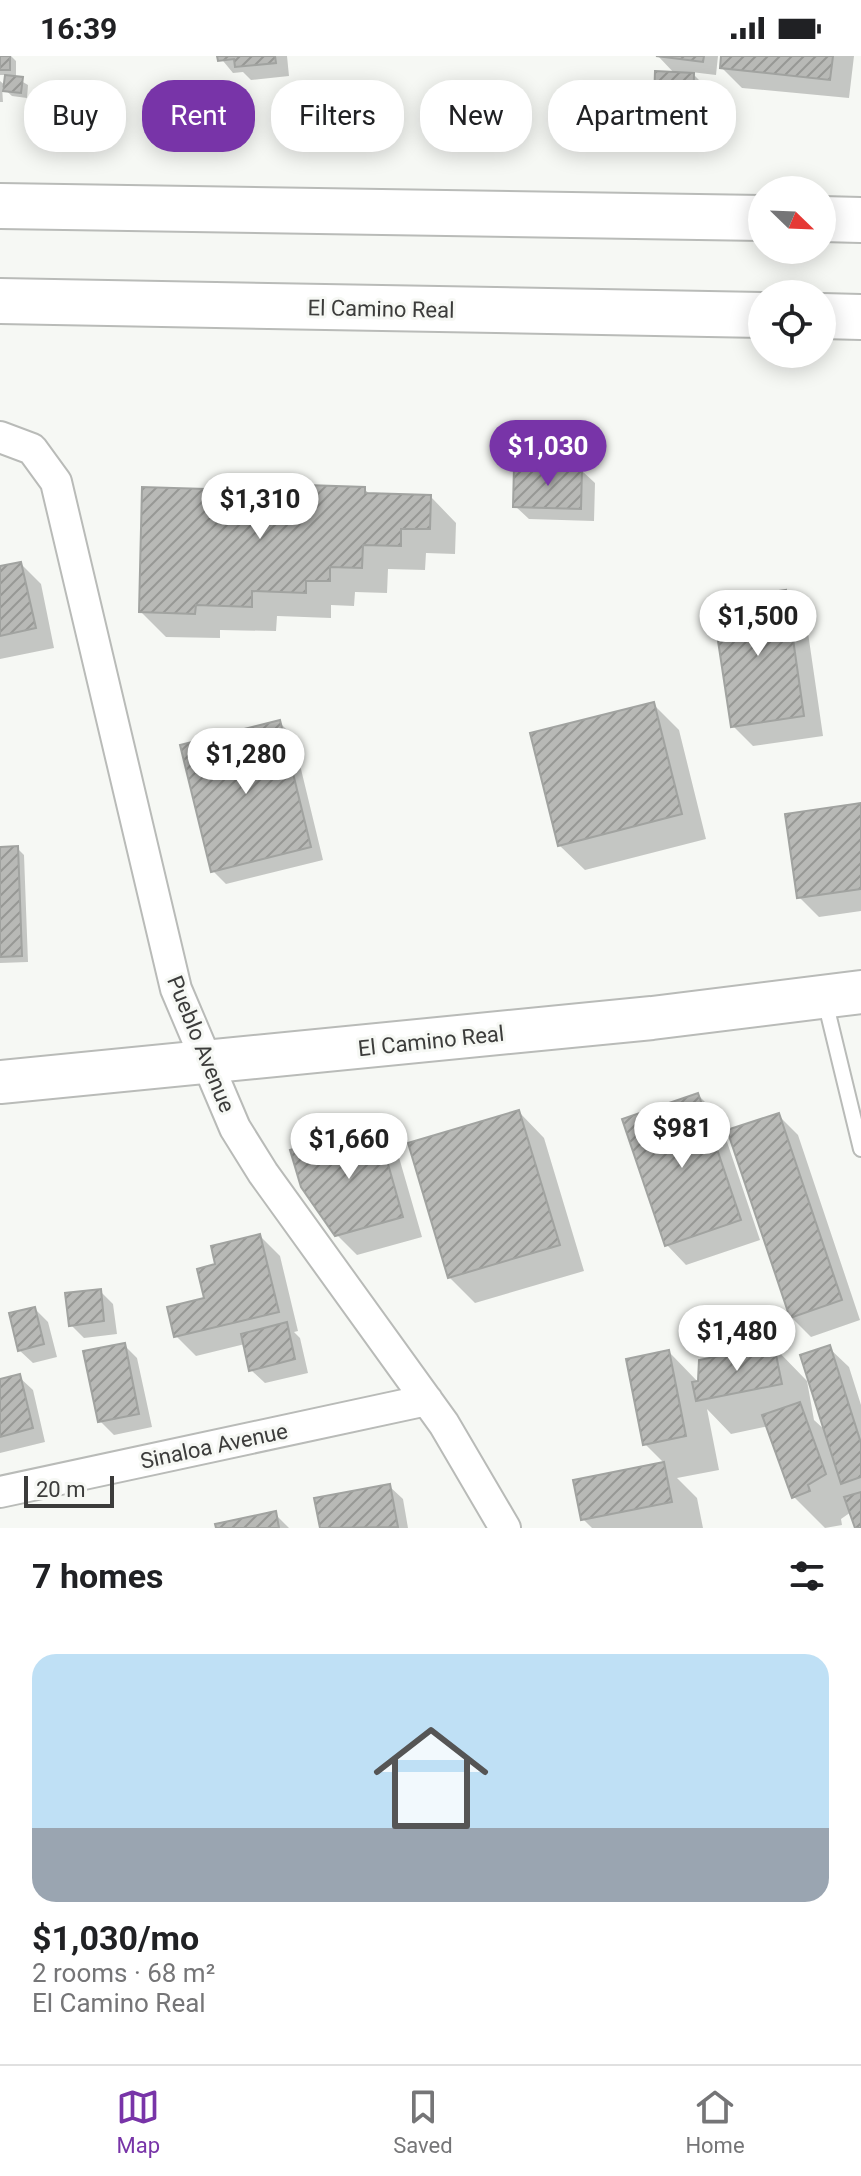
<!DOCTYPE html>
<meta charset="utf-8">
<style>
:root{--surface:#fff;--page:#f2f2f2;--text:#202124;--muted:#757577;--line:#e0e0e0;--accent:#7834a8}
body{margin:0;font-family:Roboto,sans-serif;background:var(--page);color:var(--text);height:100vh;display:flex;flex-direction:column;font-size:30px;white-space:nowrap}
*{box-sizing:border-box;margin:0}
p{font-size:26px;color:var(--muted)}
.icon{flex:none;width:44px;height:44px;fill:none;stroke:currentColor;stroke-width:2;stroke-linecap:round;stroke-linejoin:round}
.map{position:relative;height:1472px;overflow:hidden}
.sheet{display:flex;flex-direction:column;background:var(--surface);flex:1}
.sheet>*{flex:none}
.hud{position:absolute;left:24px;top:24px;width:814px;height:72px;display:flex;gap:16px}
.needle{width:52px;rotate:113deg}
.tools{position:absolute;left:748px;top:120px;display:grid;gap:16px}
.tools a{display:grid;place-items:center;width:88px;height:88px;border-radius:50%;background:var(--surface);box-shadow:0 4px 20px #0003;font-size:40px}
.scale{position:absolute;left:24px;bottom:20px;width:90px;box-sizing:border-box;padding-left:8px;border:4px solid #3c3c3b;border-top:0;font-size:22px;line-height:28px;white-space:nowrap;color:#3c3c3b;-webkit-text-stroke:6px #f6f8f4;paint-order:stroke}
.price{position:absolute;translate:-50% -68px;padding:0 18px;border-radius:28px;background:#fff;color:#222;font-size:26px;line-height:52px;filter:drop-shadow(0 2px 4px #0008)}
.price::after{content:'';position:absolute;left:50%;top:48px;width:24px;height:18px;margin-left:-12px;background:inherit;clip-path:polygon(0 0,100% 0,50% 100%)}
.price.current{background:var(--accent);color:#fff}
ul{padding:0;list-style:none}
li{display:grid;align-content:center;gap:16px;height:424px;padding:0 32px}
li span{display:grid;place-items:center;height:248px;border-radius:24px;color:#555}
li>.icon{margin-inline-start:auto}
span .icon{width:144px;height:144px;fill:#fffc;stroke-width:1}
li b{font-size:34px}
h2{display:flex;justify-content:space-between;align-items:center;height:96px;padding:0 32px;font-size:34px}
.pill{padding:0 28px;border-radius:32px;background:var(--surface);box-shadow:0 4px 20px #0003;font-size:28px;line-height:72px}
.pill.current{background:var(--accent);color:#fff}
.status{display:flex;justify-content:space-between;align-items:center;height:56px;padding:0 40px;background:var(--surface);direction:ltr}
.status svg{height:22px;fill:currentColor}
.tab-bar{display:flex;justify-content:space-around;align-items:center;height:112px;border-top:2px solid var(--line);background:var(--surface);font-size:22px;color:var(--muted)}
.tab-bar a{display:grid;justify-items:center;gap:4px}
.tab-bar .current{color:var(--accent)}
.map>svg:first-child{display:block}
</style>
<div class="status"><b>16:39</b><svg viewBox="0 0 49 12"><path d="M0 12V9h3v3zM5 12V6h3v6zM10 12V3h3v9zM15 12V0h3v12zM26 1h20v11H26zM47 4h2v5h-2z"/></svg></div>
<div class="map">
<svg width="861" height="1472" viewBox="0 0 861 1472">
<defs>
<pattern id="building-hatch" width="6" height="6" patternUnits="userSpaceOnUse" patternTransform="scale(2)"><rect width="6" height="6" fill="#b8b9b6"/><path d="M-1 1l2-2M0 6l6-6M5 7l2-2" fill="none" stroke="#979895"/></pattern>
</defs>
<rect width="100%" height="100%" fill="#f6f8f4"/>
<path fill="#0003" d="M0,0H11L16,5V22L28,29L27,42L12,40L2,31L3,46H0V25L6,30L7,19H0Z
M219,0H287L289,20L251,24L243,16L233,17Z
M718,0L716,19L691,16L707,32L705,75H695V90L669,89L655,75L675,18L658,0Z
M723,0H854L849,42L742,32L722,12Z
M581,414L595,427L594,465L529,463L515,450Z
M364,433L371,439L431,441L456,467L455,498L426,497L425,514L388,513L387,537L355,536L354,550L331,549V562L277,560L276,575L220,574V582L166,581L141,556L308,438Z
M21,508L41,528L54,592L0,603V512Z
M785,536L805,556L823,680L753,690L733,670Z
M653,648L679,674L706,783L585,814L559,789Z
M279,666L293,680L323,804L226,828L213,815Z
M861,749V855L819,861L799,841Z
M17,792L24,799L28,906L0,907V793Z
M698,1039L718,1059L760,1184L686,1209L667,1189Z
M519,1056L544,1082L584,1215L475,1247L449,1221Z
M778,1059L798,1079L860,1264L811,1281L791,1261Z
M376,1071L396,1091L422,1181L357,1199L337,1179Z
M260,1180L280,1200L298,1275L294,1276L300,1282L308,1317L265,1327L251,1314L245,1288L196,1300L176,1280L206,1244L217,1210Z
M100,1235L113,1248L117,1278L84,1282L71,1269Z
M35,1253L48,1266L57,1301L33,1307L19,1294Z
M124,1289L137,1302L152,1371L114,1379L100,1365Z
M774,1291L807,1325L814,1364L827,1376L829,1292L849,1311L861,1349V1472H857L851,1456L841,1463L842,1469L825,1472L794,1441L769,1370L731,1378L707,1353L719,1414L677,1422L697,1442L703,1472H592L583,1463L575,1426L665,1408L645,1388L669,1296L700,1328Z
M19,1321L33,1334L45,1386L0,1397V1325Z
M389,1430L403,1443L408,1472H322L316,1443Z
M275,1458L289,1472H218Z"/>
<path fill="url(#building-hatch)" stroke="#a1a3a0" stroke-width="2" d="M0,0H10V14H0Z
M217,0H275L276,7L235,11L234,3L218,5Z
M656,0H704L703,6Z
M721,0H833L830,24L720,12Z
M655,15L694,17L693,63L682,62V77L653,76Z
M5,19L23,21L21,37L3,35Z
M514,410L582,412L581,453L513,451Z
M306,429L365,431V437L431,439L430,473H401V490L363,489L362,512L330,511V525H306V537L252,535V551L196,549L195,558L139,556L142,431L306,436Z
M21,506L36,572L0,580V510Z
M786,534L804,660L731,671L712,545Z
M654,646L682,758L558,790L530,677Z
M280,664L311,791L211,816L180,689Z
M861,747V833L797,842L785,758Z
M18,790L22,900L0,901V791Z
M698,1037L741,1164L665,1190L622,1063Z
M519,1054L560,1189L448,1222L408,1087Z
M779,1057L842,1244L790,1262L727,1074Z
M377,1069L403,1161L335,1180L301,1131L290,1094Z
M260,1178L279,1256L174,1281L167,1251L204,1242L197,1213L215,1208L211,1190Z
M101,1233L104,1265L69,1270L65,1237Z
M35,1251L44,1288L18,1295L9,1257Z
M287,1266L295,1303L249,1315L241,1278Z
M125,1287L139,1358L98,1366L83,1295Z
M774,1289L782,1328L696,1345L692,1326L698,1325L699,1304Z
M830,1289L861,1387V1421L841,1428L800,1299Z
M669,1294L686,1380L643,1389L626,1303Z
M20,1318L33,1372L0,1381V1323Z
M800,1346L826,1418L808,1429L810,1435L792,1442L762,1359Z
M664,1406L672,1446L581,1464L573,1424Z
M390,1428L398,1471L320,1472L314,1442Z
M861,1436V1472H855L844,1441Z
M276,1455L279,1472H216L215,1468Z"/>
<g fill="none" stroke-linecap="round" stroke-linejoin="round">
<defs>
<path id="lane" d="M825,945L861,1093"/>
<path id="street" d="M0,381L32,393L56,426L176,933L235,1072L263,1117L444,1368L505,1472
M0,1436L427,1344"/>
<path id="secondary" d="M0,1026L652,962L861,936"/>
<path id="highway" d="M0,150L762,162
M822,163L861,164
M0,245L762,259
M822,260L861,261"/>
</defs>
<use href="#lane" stroke="#b9bbb8" stroke-width="18"/>
<use href="#street" stroke="#b9bbb8" stroke-width="34"/>
<use href="#secondary" stroke="#b9bbb8" stroke-width="46"/>
<use href="#highway" stroke="#b9bbb8" stroke-width="48"/>
<use href="#lane" stroke="#fff" stroke-width="14"/>
<use href="#street" stroke="#fff" stroke-width="30"/>
<use href="#secondary" stroke="#fff" stroke-width="42"/>
<use href="#highway" stroke="#fff" stroke-width="44"/>
</g>
<g text-anchor="middle" dominant-baseline="central" stroke-width="6" stroke-linejoin="round" paint-order="stroke">
<g font-size="22" fill="#3c3c3b" stroke="#f6f8f4">
<text transform="translate(381 253) rotate(1)">El Camino Real</text>
<text transform="translate(431 985) rotate(-6)">El Camino Real</text>
<text transform="translate(201 988) rotate(68)">Pueblo Avenue</text>
<text transform="translate(214 1390) rotate(-12)">Sinaloa Avenue</text>
</g>
</g>
</svg>
<div class="tools">
<a><svg class="needle" viewBox="-14 -14 28 28"><path d="M0-13l5 13h-10z" fill="#e53935"/><path d="M0 13l5-13h-10z" fill="#757577"/></svg></a>
<a><svg class="icon" aria-label="locate" viewBox="0 0 24 24"><circle cx="12" cy="12" r="6"/><path d="M12 2v4M12 18v4M2 12h4M18 12h4"/></svg></a>
</div>
<div class="scale">20 m</div>
<b class="price current" style="left:548px;top:432px">$1,030</b>
<b class="price" style="left:260px;top:485px">$1,310</b>
<b class="price" style="left:758px;top:602px">$1,500</b>
<b class="price" style="left:246px;top:740px">$1,280</b>
<b class="price" style="left:682px;top:1114px">$981</b>
<b class="price" style="left:349px;top:1125px">$1,660</b>
<b class="price" style="left:737px;top:1317px">$1,480</b>
<div class="hud">
<a class="pill">Buy</a>
<a class="pill current">Rent</a>
<a class="pill">Filters</a>
<a class="pill">New</a>
<a class="pill">Apartment</a>
</div>
</div>
<section class="sheet">
<h2>7 homes<svg class="icon" aria-label="filters" viewBox="0 0 24 24"><path d="M4 7h16M4 17h16"/><circle cx="9" cy="7" r="2"/><circle cx="15" cy="17" r="2"/></svg></h2>
<ul>
<li><span style="background:linear-gradient(#bfe0f5 70%,#9aa5b1 0)"><svg class="icon" aria-label="home" viewBox="0 0 24 24"><path d="M3 11l9-7 9 7M6 9v11h12V9"/></svg></span><div><b>$1,030/mo</b><p>2 rooms · 68 m²</p><p>El Camino Real</p></div></li>
</ul>
</section>
<nav class="tab-bar">
<a class="current"><svg class="icon" aria-label="map" viewBox="0 0 24 24"><path d="M3 6l6-2 6 2 6-2v14l-6 2-6-2-6 2zM9 4v14M15 6v14"/></svg>Map</a>
<a><svg class="icon" aria-label="saved" viewBox="0 0 24 24"><path d="M7 4h10v16l-5-4-5 4z"/></svg>Saved</a>
<a><svg class="icon" aria-label="home" viewBox="0 0 24 24"><path d="M3 11l9-7 9 7M6 9v11h12V9"/></svg>Home</a>
</nav>
